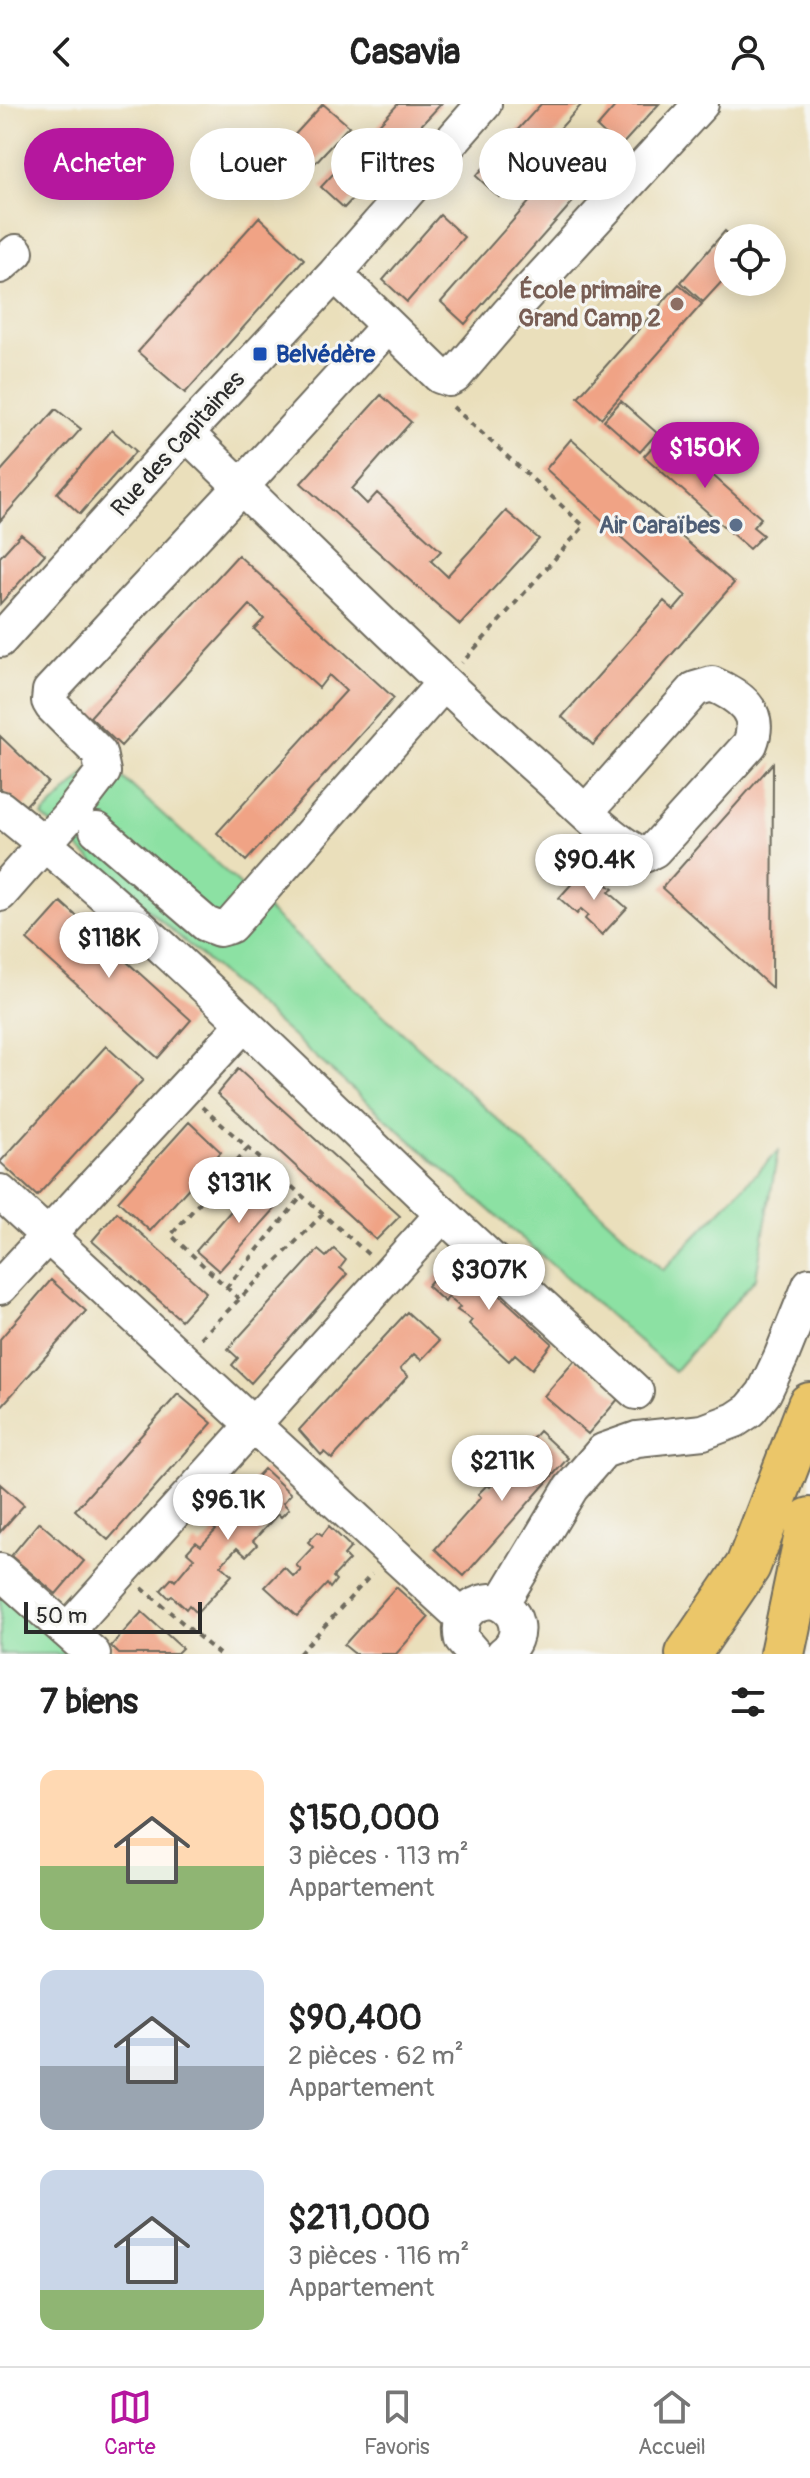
<!DOCTYPE html>
<html lang="fr">
<meta charset="utf-8">
<style>
:root{--surface:#fff;--page:#f6f6f6;--text:#222;--muted:#767676;--line:#e0e0e0;--accent:#b5179e}
body{margin:0;font-family:Pangolin,sans-serif;background:var(--page);color:var(--text);height:100vh;display:flex;flex-direction:column;font-size:30px;white-space:nowrap}
*{box-sizing:border-box;margin:0}
p{font-size:26px;color:var(--muted)}
.icon{flex:none;width:44px;height:44px;fill:none;stroke:currentColor;stroke-width:2;stroke-linecap:round;stroke-linejoin:round}
.map{position:relative;height:1550px;overflow:hidden}
.side{display:flex;flex-direction:column;background:var(--surface);flex:1}
.side>*{flex:none}
.guide{position:absolute;left:24px;top:24px;width:762px;height:72px;display:flex;gap:16px}
.controls{position:absolute;left:714px;top:120px;display:grid;gap:16px}
.controls a{display:grid;place-items:center;width:72px;height:72px;border-radius:50%;background:var(--surface);box-shadow:0 4px 20px #0003;font-size:40px}
.scale{position:absolute;left:24px;bottom:20px;width:178px;box-sizing:border-box;padding-left:8px;border:4px solid #2b2b2b;border-top:0;font-size:22px;line-height:28px;white-space:nowrap;color:#2b2b2b;-webkit-text-stroke:6px #f6f6f2;paint-order:stroke}
.price{position:absolute;translate:-50% -68px;padding:0 18px;border-radius:28px;background:#fff;color:#222;font-size:26px;line-height:52px;filter:drop-shadow(0 2px 4px #0008)}
.price::after{content:'';position:absolute;left:50%;top:48px;width:24px;height:18px;margin-left:-12px;background:inherit;clip-path:polygon(0 0,100% 0,50% 100%)}
.price.current{background:var(--accent);color:#fff}
ul{padding:0;list-style:none}
li{display:flex;align-items:center;gap:24px;height:200px;padding:0 40px}
li span{display:grid;place-items:center;flex:none;width:224px;height:160px;border-radius:16px;color:#555}
li>.icon{margin-inline-start:auto}
span .icon{width:96px;height:96px;fill:#fffc;stroke-width:1}
li b{font-size:34px}
h2{display:flex;justify-content:space-between;align-items:center;height:96px;padding:0 40px;font-size:34px}
.pill{padding:0 28px;border-radius:36px;background:var(--surface);box-shadow:0 4px 20px #0003;font-size:28px;line-height:72px}
.pill.current{background:var(--accent);color:#fff}
header{display:flex;justify-content:space-between;align-items:center;height:104px;padding:0 40px;background:var(--surface);font-size:36px;font-weight:700}
.tab-bar{display:flex;justify-content:space-around;align-items:center;height:112px;border-top:2px solid var(--line);background:var(--surface);font-size:22px;color:var(--muted)}
.tab-bar a{display:grid;justify-items:center;gap:4px}
.tab-bar .current{color:var(--accent)}
.map>svg:first-child{display:block}
</style>
<header><svg class="icon" aria-label="back" viewBox="0 0 24 24"><path d="M15 5l-7 7 7 7"/></svg>Casavia<svg class="icon" aria-label="person" viewBox="0 0 24 24"><circle cx="12" cy="8" r="4"/><path d="M4 21q1-7 8-7t8 7"/></svg></header>
<div class="map">
<svg width="810" height="1550" viewBox="0 0 810 1550">
<rect width="100%" height="100%" fill="#f6f6f2"/>
<filter id="ink" filterUnits="userSpaceOnUse"><feTurbulence type="fractalNoise" baseFrequency=".0125" numOctaves="2"/><feDisplacementMap in="SourceGraphic" scale="16" xChannelSelector="R" yChannelSelector="G"/><feConvolveMatrix kernelMatrix="1 2 1 2 8 2 1 2 1" color-interpolation-filters="sRGB"/></filter>
<filter id="wash" filterUnits="userSpaceOnUse"><feTurbulence type="fractalNoise" baseFrequency=".006" numOctaves="4" result="noise"/><feDisplacementMap in="SourceGraphic" scale="32" xChannelSelector="R" yChannelSelector="G"/><feGaussianBlur stdDeviation="1.8" result="paint"/><feColorMatrix in="noise" values="0 0 0 0 0 0 0 0 0 0 0 0 0 0 0 0 0 1.4 0 .05"/><feComposite in="paint" operator="in"/></filter>
<g filter="url(#wash)">
<rect width="100%" height="100%" fill="#eadfbb"/>
<path fill="#8ce1a3" stroke="#5c8667" stroke-width="2" d="M101,654L663,1166L778,1047L756,1174L674,1268L42,712Z
M0,1487L71,1550H0Z"/>
<g id="blocks">
<path fill="#f0a385" d="M323,0L349,22L291,85L266,62Z
M398,0H441L344,104L321,83Z
M541,0H582L499,93L476,72Z
M617,0H659L619,44L597,23Z
M560,63L585,84L465,220L441,198Z
M440,111L464,133L407,198L383,176Z
M259,113L304,155L185,289L138,248Z
M725,127L733,134H728V163L723,169L727,172L703,198L681,178Z
M679,180L702,200L601,314L578,293Z
M381,291L411,318L352,385L367,400L377,389L441,447L431,457L447,472L506,407L539,435L460,521L301,379Z
M621,297L657,329L640,348L604,316Z
M56,305L81,325L0,417V368Z
M112,326L136,347L80,410L57,389Z
M665,329L761,414L753,423L763,431L749,445L644,352Z
M571,335L734,479L593,641L562,613L664,497L674,506L686,492L546,365Z
M21,430L45,450L0,500V453Z
M238,451L394,594L246,757L217,729L346,587L329,571L319,584L254,525L264,515L250,501L121,642L90,613Z
M0,632L48,678L23,704L0,684Z
M773,659L772,884L662,784Z
M584,766L602,781L605,779L613,785L609,788L627,804L602,831L585,815L588,811L581,805L577,810L559,794Z
M61,798L191,916L158,954L27,836Z
M106,942L143,976L37,1092L0,1058Z
M238,965L400,1112L376,1136L217,990Z
M189,1018L221,1048L150,1127L118,1097Z
M258,1076L283,1096L219,1167L196,1147Z
M117,1108L206,1188L181,1216L92,1137Z
M334,1145L346,1156L340,1164L347,1170L251,1279L232,1261L238,1254L228,1245L318,1146L326,1153Z
M457,1148L474,1164L472,1166L552,1239L532,1265L515,1250L509,1257L469,1220L472,1216L457,1206L460,1203L448,1193L445,1198L427,1182Z
M51,1176L86,1207L0,1304V1235Z
M407,1208L439,1237L421,1256L414,1250L400,1265L408,1272L332,1355L324,1348L321,1351L299,1326Z
M576,1255L619,1294L588,1330L544,1292Z
M178,1290L212,1319L108,1436L75,1406Z
M539,1327L568,1354L464,1472L435,1445L481,1393L478,1390L487,1381L490,1383L515,1355L511,1352L520,1343L523,1345Z
M264,1365L291,1390L283,1399L289,1405L281,1413L278,1410L253,1437L257,1441L246,1452L237,1444L221,1461L232,1471L197,1509L189,1501L186,1505L172,1492L169,1494L161,1486L172,1474L175,1477L194,1454L187,1448L196,1438L201,1442L216,1426L211,1422L220,1412L226,1418L239,1404L233,1398Z
M0,1380L24,1401L0,1428Z
M39,1418L84,1457L56,1490L11,1452Z
M329,1422L351,1443L344,1451L349,1456L333,1473L336,1476L330,1484L327,1480L297,1512L265,1483L284,1463L294,1473L301,1466L296,1461L313,1443L308,1438L318,1428L322,1431Z
M396,1483L429,1513L396,1550H355L344,1541Z
M142,1508L182,1544L176,1550H119L111,1542Z"/>
</g>
</g>
<g filter="url(#ink)">
<use href="#blocks" fill-opacity="0" stroke="#6e6a5d" stroke-width="2"/>
<g fill="none" stroke-linecap="round" stroke-linejoin="round">
<defs>
<path id="minor" d="M0,162L16,148
M335,170L440,272L449,275L455,272L508,210L701,0
M186,329C305,444 421,561 545,671C570,693 615,741 644,751L654,746L750,640C763,608 740,592 712,580L695,585L586,708
M0,536L186,329L335,170L484,0
M0,704C145,819 277,951 410,1079C484,1150 561,1219 636,1288
M97,726L206,820L219,825L230,822L444,579
M0,790L73,707L103,668L99,649L52,602L49,597L50,587L241,383L387,223
M0,1088L463,1514
M0,1183L244,920
M0,1467L67,1527
M501,1500L571,1384L603,1347L637,1335L703,1328L735,1316L750,1306L764,1289L781,1253L810,1181
M93,1550L67,1527L443,1110
M474,1550L462,1536C457,1514 469,1499 491,1497C518,1502 526,1533 503,1550"/>
<path id="highway" d="M688,1550L748,1462L810,1301
M782,1550L810,1416"/>
</defs>
<use href="#minor" stroke="#6e6a5d" stroke-width="38"/>
<use href="#highway" stroke="#6e6a5d" stroke-width="48"/>
<path stroke="#6e6a5d" stroke-width="4" stroke-dasharray="6 6" stroke-linecap="butt" d="M453,303L584,422L462,559
M202,1003L369,1151
M226,1184L302,1092
M239,1195L171,1131L248,1044
M201,1234L323,1110
M142,1484L219,1550
M299,1550L372,1470"/>
<use href="#minor" stroke="#fff" stroke-width="34"/>
<use href="#highway" stroke="#ebc669" stroke-width="44"/>
</g>
</g>
<circle fill="#8d6e63" stroke="#f6f6f2" stroke-width="3" cx="677" cy="200" r="8"/>
<rect fill="#1a4fb4" stroke="#f6f6f2" stroke-width="3" x="252" y="242" width="16" height="16" rx="4"/>
<circle fill="#5c6f8a" stroke="#f6f6f2" stroke-width="3" cx="736" cy="421" r="8"/>
<g text-anchor="middle" dominant-baseline="central" stroke-width="6" stroke-linejoin="round" paint-order="stroke">
<g font-size="24" font-weight="bold" fill="#785e54" stroke="#f6f6f2" text-anchor="end">
<text x="661" y="186">École primaire<tspan x="661" dy="28">Grand Camp 2</tspan></text>
</g>
<g font-size="24" font-weight="bold" fill="#164399" stroke="#f6f6f2" text-anchor="start">
<text x="276" y="250">Belvédère</text>
</g>
<g font-size="24" fill="#2b2b2b" stroke="#f6f6f2">
<text transform="translate(178 340) rotate(-48)">Rue des Capitaines</text>
</g>
<g font-size="24" font-weight="bold" fill="#4e5e75" stroke="#f6f6f2" text-anchor="end">
<text x="720" y="421">Air Caraïbes</text>
</g>
</g>
</svg>
<div class="controls">
<a><svg class="icon" aria-label="locate" viewBox="0 0 24 24"><circle cx="12" cy="12" r="6"/><path d="M12 2v4M12 18v4M2 12h4M18 12h4"/></svg></a>
</div>
<div class="scale">50 m</div>
<b class="price current" style="left:705px;top:386px">$150K</b>
<b class="price" style="left:594px;top:798px">$90.4K</b>
<b class="price" style="left:109px;top:876px">$118K</b>
<b class="price" style="left:239px;top:1121px">$131K</b>
<b class="price" style="left:489px;top:1208px">$307K</b>
<b class="price" style="left:502px;top:1399px">$211K</b>
<b class="price" style="left:228px;top:1438px">$96.1K</b>
<div class="guide">
<a class="pill current">Acheter</a>
<a class="pill">Louer</a>
<a class="pill">Filtres</a>
<a class="pill">Nouveau</a>
</div>
</div>
<section class="side">
<h2>7 biens<svg class="icon" aria-label="filters" viewBox="0 0 24 24"><path d="M4 7h16M4 17h16"/><circle cx="9" cy="7" r="2"/><circle cx="15" cy="17" r="2"/></svg></h2>
<ul>
<li><span style="background:linear-gradient(#ffd9b3 60%,#8fb573 0)"><svg class="icon" aria-label="home" viewBox="0 0 24 24"><path d="M3 11l9-7 9 7M6 9v11h12V9"/></svg></span><div><b>$150,000</b><p>3 pièces · 113 m²</p><p>Appartement</p></div></li>
<li><span style="background:linear-gradient(#c9d6e8 60%,#9aa5b1 0)"><svg class="icon" aria-label="home" viewBox="0 0 24 24"><path d="M3 11l9-7 9 7M6 9v11h12V9"/></svg></span><div><b>$90,400</b><p>2 pièces · 62 m²</p><p>Appartement</p></div></li>
<li><span style="background:linear-gradient(#c9d6e8 75%,#8fb573 0)"><svg class="icon" aria-label="home" viewBox="0 0 24 24"><path d="M3 11l9-7 9 7M6 9v11h12V9"/></svg></span><div><b>$211,000</b><p>3 pièces · 116 m²</p><p>Appartement</p></div></li>
</ul>
</section>
<nav class="tab-bar">
<a class="current"><svg class="icon" aria-label="map" viewBox="0 0 24 24"><path d="M3 6l6-2 6 2 6-2v14l-6 2-6-2-6 2zM9 4v14M15 6v14"/></svg>Carte</a>
<a><svg class="icon" aria-label="saved" viewBox="0 0 24 24"><path d="M7 4h10v16l-5-4-5 4z"/></svg>Favoris</a>
<a><svg class="icon" aria-label="home" viewBox="0 0 24 24"><path d="M3 11l9-7 9 7M6 9v11h12V9"/></svg>Accueil</a>
</nav>
